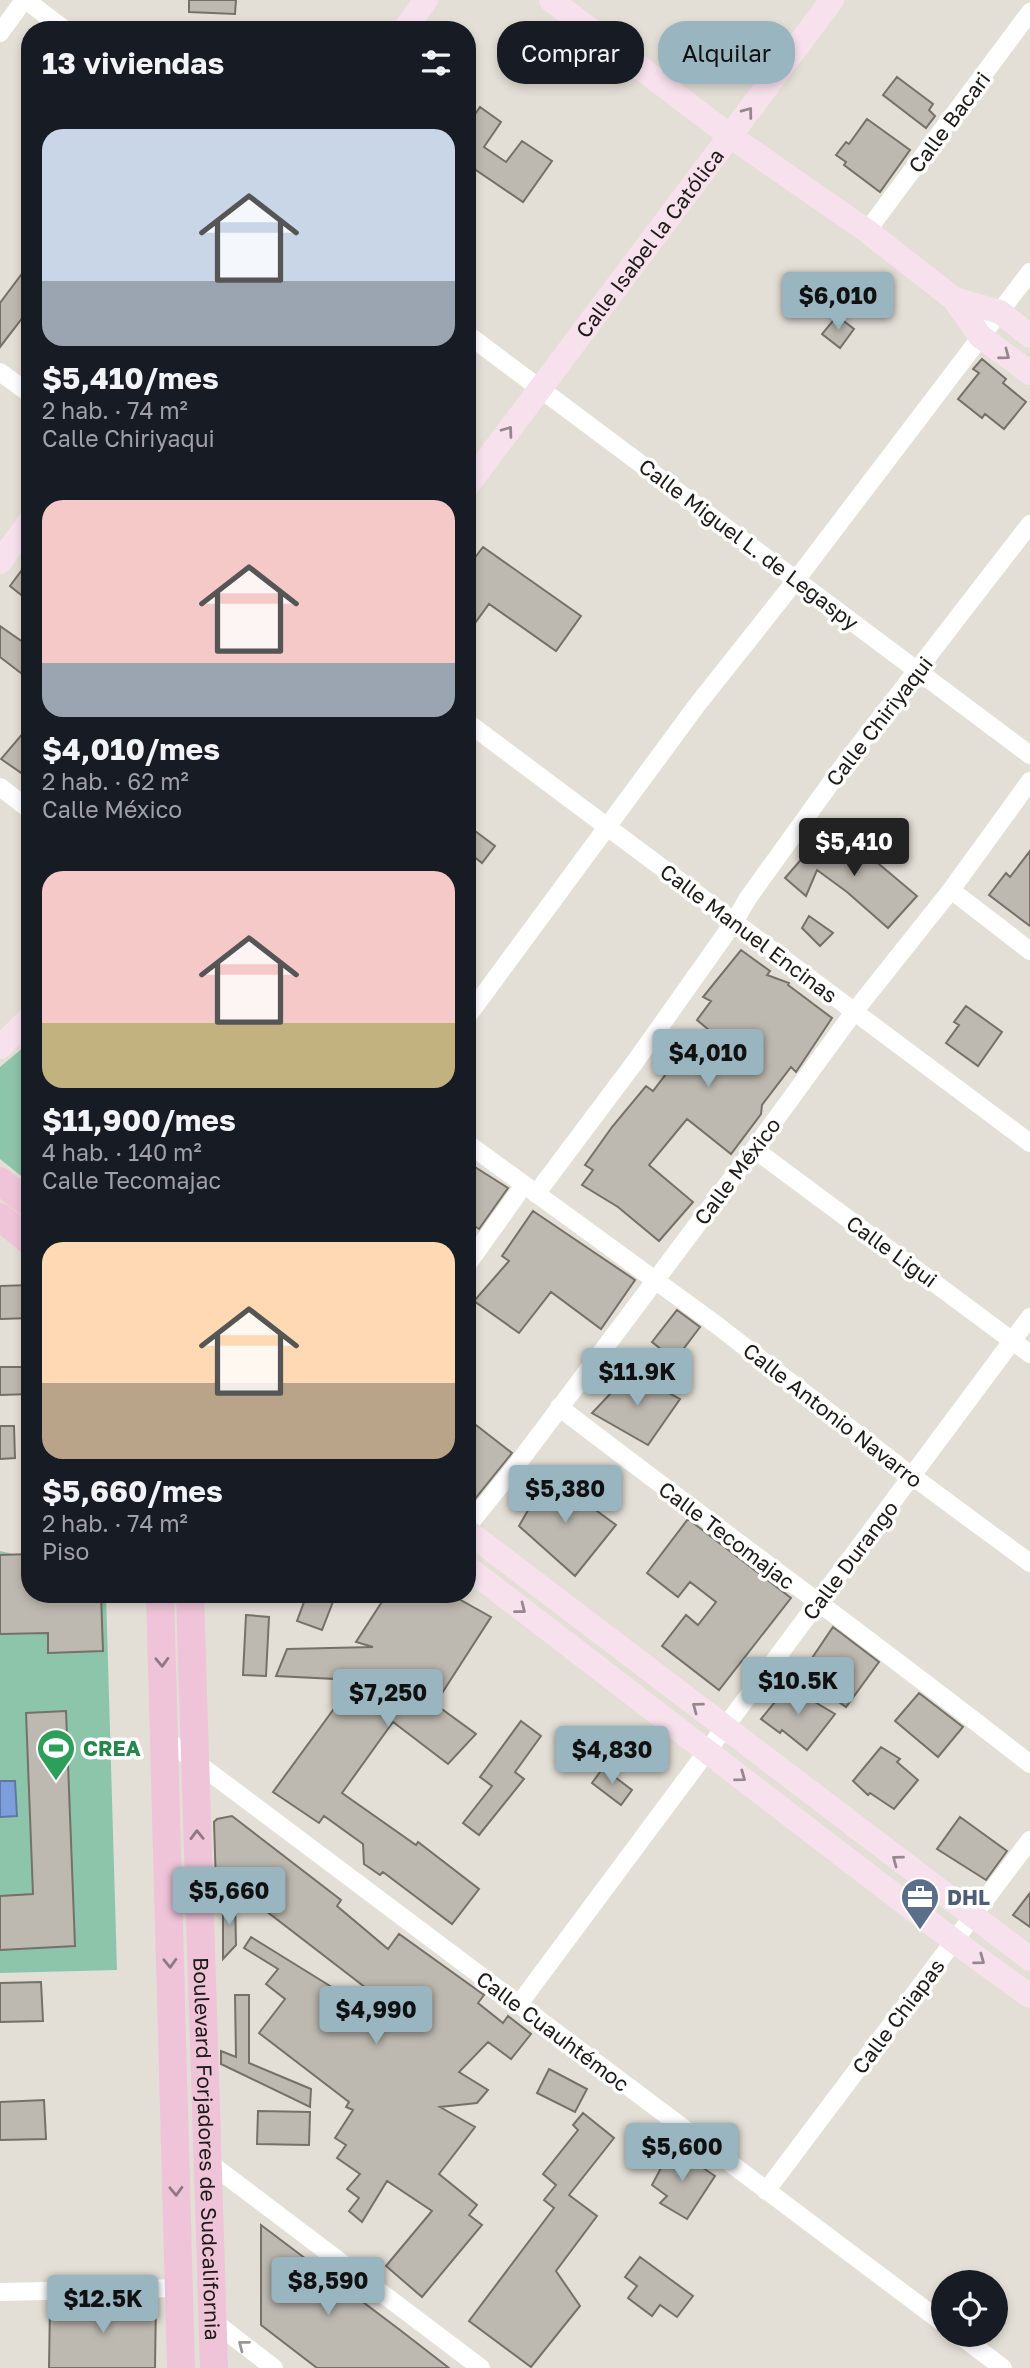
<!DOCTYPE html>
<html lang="es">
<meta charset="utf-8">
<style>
:root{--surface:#171b24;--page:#242831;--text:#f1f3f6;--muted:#9ea1a6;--accent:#98b5c0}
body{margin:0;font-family:"Golos Text",sans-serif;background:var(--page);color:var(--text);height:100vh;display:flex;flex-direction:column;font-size:26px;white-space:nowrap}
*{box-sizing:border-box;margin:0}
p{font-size:23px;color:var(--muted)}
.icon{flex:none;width:38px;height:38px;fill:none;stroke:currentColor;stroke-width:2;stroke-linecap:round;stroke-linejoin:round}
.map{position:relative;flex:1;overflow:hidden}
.sheet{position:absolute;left:21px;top:21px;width:455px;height:1582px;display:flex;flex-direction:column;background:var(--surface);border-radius:28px;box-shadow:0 4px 10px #0003}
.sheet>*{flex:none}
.top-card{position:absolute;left:497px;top:21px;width:427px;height:63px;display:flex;gap:14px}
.tools{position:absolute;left:931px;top:2270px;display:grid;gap:14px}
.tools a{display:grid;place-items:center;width:77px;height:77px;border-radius:50%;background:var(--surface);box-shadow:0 4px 10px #0003;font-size:35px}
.price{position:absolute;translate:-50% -60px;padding:0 16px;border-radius:7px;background:var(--accent);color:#111;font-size:23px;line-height:46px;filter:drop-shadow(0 2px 4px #0008)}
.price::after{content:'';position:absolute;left:50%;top:42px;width:21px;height:16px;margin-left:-10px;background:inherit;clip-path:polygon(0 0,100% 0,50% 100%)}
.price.selected{background:#222;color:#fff}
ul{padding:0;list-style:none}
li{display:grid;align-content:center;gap:14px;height:371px;padding:0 21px}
li span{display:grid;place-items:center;height:217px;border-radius:21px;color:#555}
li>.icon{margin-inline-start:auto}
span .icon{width:126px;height:126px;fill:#fffc;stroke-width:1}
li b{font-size:30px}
h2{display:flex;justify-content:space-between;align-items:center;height:84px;padding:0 21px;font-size:30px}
.tag{padding:0 24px;border-radius:28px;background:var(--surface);box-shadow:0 4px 10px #0003;font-size:24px;line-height:63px}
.tag.selected{background:var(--accent);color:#111}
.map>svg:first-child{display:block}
</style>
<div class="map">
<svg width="1030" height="2368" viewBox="0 0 1030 2368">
<rect width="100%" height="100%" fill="#e4dfd6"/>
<path fill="#8dc5aa" d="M30,1042V1183L0,1159V1067Z
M0,1551L30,1558V1594H106L117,1970L0,1973Z"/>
<path fill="#7d9edc" stroke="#6077a1" stroke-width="2" d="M0,1781H15L17,1816L0,1817Z"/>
<path fill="#beb9b0" stroke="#757168" stroke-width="2" d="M189,0H236L235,14L189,12Z
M897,77L933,104L929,110L935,116L926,128L883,95Z
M480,107L501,122L484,147L506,162L522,141L552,161L523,202L467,164V126Z
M867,119L910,150L880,192L844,165L846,162L836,155L846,142L849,144Z
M30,263V308L0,347V303Z
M837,316L854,329L840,348L822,334Z
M982,359L1006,379L1003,383L1026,402L1004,429L985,414L982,418L958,399L979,373L973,369Z
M483,547L581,616L556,651L489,604L467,634V568Z
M30,559V602L10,586Z
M0,626L30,647V680L0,657Z
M30,725V779L1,759Z
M467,825L495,846L482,863L467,851Z
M826,831L879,864L917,896L888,928L847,892L817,870L806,896L785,878Z
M1030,851V926L989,895L1006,873L1010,877Z
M809,916L833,933L820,946L802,928Z
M741,950L770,971L767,975L789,983L788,985L832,1018L796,1072L791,1067L762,1105L761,1114L731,1154L687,1119L649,1165L693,1202L659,1241L618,1207L582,1185L593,1170L585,1165L612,1127L646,1086L653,1091L669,1070L672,1073L709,1030L697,1020L711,1001L703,997Z
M966,1006L1002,1032L978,1066L946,1043L959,1025L954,1022Z
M467,1162L508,1188L479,1229L467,1221Z
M533,1211L635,1280L601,1329L551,1292L519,1333L474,1301L509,1261L502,1256Z
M30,1285V1318L0,1319V1286Z
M677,1310L700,1327L675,1360L652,1342Z
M0,1367H30V1394L0,1395Z
M631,1372L680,1399L648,1445L592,1413Z
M476,1425L512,1453L467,1509V1436Z
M0,1426H14L15,1458L0,1459Z
M548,1475L616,1525L575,1576L519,1526Z
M688,1519L791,1598L719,1690L662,1646L686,1615L698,1625L716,1602L690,1582L678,1597L647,1573Z
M30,1554V1594H101L103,1651L48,1653V1633L0,1634V1555Z
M307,1594H336L322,1630L297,1621Z
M387,1594H450L491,1617L435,1704L476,1734L448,1764L393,1722L342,1793L416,1845L418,1842L479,1889L452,1924L383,1872L380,1875L364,1864L363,1844L324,1816L319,1823L273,1792L355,1680L276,1676L287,1649L373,1647L356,1642Z
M246,1615L269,1617L266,1676L243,1675Z
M833,1627L879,1662L846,1707L836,1700L842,1686L810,1661Z
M788,1686L835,1714L807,1750L782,1730L780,1733L761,1719Z
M919,1693L963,1727L938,1757L895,1721Z
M66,1711L75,1946L0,1950V1896L33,1894L26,1713Z
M521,1721L541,1736L515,1772L524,1779L479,1835L463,1823L492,1786L480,1777Z
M881,1747L900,1759L897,1762L918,1780L894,1809L870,1793L868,1795L853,1781Z
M603,1768L632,1790L621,1805L592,1783Z
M232,1816L341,1900L337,1906L388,1949L399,1934L484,1995L478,2003L503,2023L508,2016L531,2034L511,2059L488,2042L459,2072L488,2090L477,2103L440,2107L475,2127L439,2174L477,2205L469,2215L482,2225L422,2297L386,2266L432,2211L387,2181L362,2222L349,2211L359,2198L347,2189L360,2174L337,2158L346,2145L335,2138L353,2110L346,2107L349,2102L259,2033L285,1999L266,1984L278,1969L244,1948L251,1937L356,2002L366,1988L231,1884L216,1885L214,1822L217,1819Z
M960,1817L1007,1851L986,1880L937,1849Z
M1030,1893V1927L1013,1915Z
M223,1900H235L236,1945L223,1959Z
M41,1982L43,2021L0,2022V1983Z
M235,1995H249V2063L311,2089L310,2107L221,2064V2051L236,2057Z
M549,2069L587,2089L575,2112L537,2093Z
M44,2100L46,2139L0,2140V2102Z
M258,2111L310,2112L309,2145L257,2144Z
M583,2113L614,2138L569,2195L597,2216L556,2271L580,2306L531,2367L469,2321L554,2208L544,2200L556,2185L543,2174L578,2130L573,2125Z
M672,2147L715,2176L687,2219L660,2203L667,2196L652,2185Z
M261,2225L400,2330L449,2368H317L261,2325Z
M640,2257L693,2296L677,2317L660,2305L652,2316L628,2298L637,2286L625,2277Z
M156,2301L155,2368H49L50,2305Z"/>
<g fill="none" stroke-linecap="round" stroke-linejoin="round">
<path stroke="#fff" stroke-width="18" d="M26,0L65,30
M0,33L24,0
M867,231L1030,12
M467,334L1030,755
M0,372L30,394
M467,722L1030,1143
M0,787L30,810
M951,890L1030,951
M467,1017L697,705L796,580L1030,272
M467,1143L718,1326L912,1476L1030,1563
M754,1149L1030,1354
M536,1194L635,1062L734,922L748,898L843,766L1030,524
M467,1265L524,1185
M559,1407C715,1527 875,1642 1030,1764
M467,1527L516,1466L754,1149L854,1012L951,890L1030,781
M164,1738L943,2323
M519,2004L1030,1317
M207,2161L481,2368
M766,2191L1030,1840
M0,2292L179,2288
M213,2321L274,2368
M958,2334L1003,2368"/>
<g stroke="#f7e1ec" stroke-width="24">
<path d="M551,0L730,136L867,231L954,299L980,336L1030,373"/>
<path d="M404,30L426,0"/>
<path d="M954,299L1000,312L1030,336"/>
<path id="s1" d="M467,486L832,0"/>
<path d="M0,562L30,521"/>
<path d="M0,1047L30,1018"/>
<path d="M467,1531L1030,1959"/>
<path d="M467,1567L954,1941L1030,1996"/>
</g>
<g stroke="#efc4d8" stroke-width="28">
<path d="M0,1181L30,1204"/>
<path d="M0,1217L30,1241"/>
<path d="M160,1594L181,2368"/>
<path id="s2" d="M190,1594L214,2368"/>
</g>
</g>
<defs><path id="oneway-chevron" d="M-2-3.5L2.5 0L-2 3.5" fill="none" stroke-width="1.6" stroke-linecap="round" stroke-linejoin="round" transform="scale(1.75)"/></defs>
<g stroke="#95888d">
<use href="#oneway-chevron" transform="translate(748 112) rotate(-53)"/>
<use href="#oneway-chevron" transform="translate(1005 355) rotate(37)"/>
<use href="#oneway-chevron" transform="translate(508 431) rotate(-54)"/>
<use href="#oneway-chevron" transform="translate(521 1609) rotate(38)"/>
<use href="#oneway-chevron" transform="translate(697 1707) rotate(-143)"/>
<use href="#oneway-chevron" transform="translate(741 1777) rotate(36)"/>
<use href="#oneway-chevron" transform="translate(897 1860) rotate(-143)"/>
<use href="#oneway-chevron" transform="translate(980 1960) rotate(36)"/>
</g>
<g stroke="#907882">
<use href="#oneway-chevron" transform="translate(162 1662) rotate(88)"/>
<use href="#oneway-chevron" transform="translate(197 1835) rotate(-91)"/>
<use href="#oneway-chevron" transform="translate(170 1963) rotate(88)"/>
<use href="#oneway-chevron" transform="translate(176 2191) rotate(88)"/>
</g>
<use stroke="#999897" href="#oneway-chevron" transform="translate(243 2345) rotate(-142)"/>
<defs>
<symbol id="stadium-pin" viewBox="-11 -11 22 30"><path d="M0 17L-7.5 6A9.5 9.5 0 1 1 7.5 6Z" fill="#2e9e5b" stroke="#fff"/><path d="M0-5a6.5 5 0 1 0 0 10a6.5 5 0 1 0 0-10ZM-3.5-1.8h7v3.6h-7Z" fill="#fff"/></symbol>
<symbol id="office-pin" viewBox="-11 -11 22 30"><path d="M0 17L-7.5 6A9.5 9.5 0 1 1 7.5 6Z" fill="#5c6f8a" stroke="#fff"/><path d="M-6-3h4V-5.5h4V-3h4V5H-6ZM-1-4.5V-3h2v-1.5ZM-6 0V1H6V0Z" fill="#fff"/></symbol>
</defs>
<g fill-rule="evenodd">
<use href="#stadium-pin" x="34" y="1726" width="44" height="60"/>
<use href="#office-pin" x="898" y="1875" width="44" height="60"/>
</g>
<g text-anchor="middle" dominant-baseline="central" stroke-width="7" stroke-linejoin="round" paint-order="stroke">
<g font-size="21" fill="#1d1b18" stroke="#fff">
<text transform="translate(949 122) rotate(-53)">Calle Bacari</text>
<text stroke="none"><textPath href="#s1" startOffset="304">Calle Isabel la Católica</textPath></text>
<text transform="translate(749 544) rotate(37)">Calle Miguel L. de Legaspy</text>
<text transform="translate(879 721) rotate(-52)">Calle Chiriyaqui</text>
<text transform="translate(749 933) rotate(37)">Calle Manuel Encinas</text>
<text transform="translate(737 1171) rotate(-53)">Calle México</text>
<text transform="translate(892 1251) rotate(36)">Calle Ligui</text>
<text transform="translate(833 1415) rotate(38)">Calle Antonio Navarro</text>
<text transform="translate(727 1535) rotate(37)">Calle Tecomajac</text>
<text transform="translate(850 1560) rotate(-53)">Calle Durango</text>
<text transform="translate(898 2016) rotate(-53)">Calle Chiapas</text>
<text transform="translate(553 2031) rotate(37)">Calle Cuauhtémoc</text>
<text stroke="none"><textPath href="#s2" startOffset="555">Boulevard Forjadores de Sudcalifornia</textPath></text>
</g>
<g font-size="21" font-weight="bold" fill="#27864d" stroke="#fff" text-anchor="start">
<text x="83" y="1748">CREA</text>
</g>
<g font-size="21" font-weight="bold" fill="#4e5e75" stroke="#fff" text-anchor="start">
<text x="947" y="1897">DHL</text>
</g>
</g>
</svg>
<div class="tools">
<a><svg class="icon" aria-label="locate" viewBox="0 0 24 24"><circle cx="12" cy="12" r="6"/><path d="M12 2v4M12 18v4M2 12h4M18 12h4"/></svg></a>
</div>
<b class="price" style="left:838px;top:332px">$6,010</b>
<b class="price selected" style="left:854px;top:878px">$5,410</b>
<b class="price" style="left:708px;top:1089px">$4,010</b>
<b class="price" style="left:637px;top:1408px">$11.9K</b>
<b class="price" style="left:565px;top:1525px">$5,380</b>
<b class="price" style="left:798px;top:1717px">$10.5K</b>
<b class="price" style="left:388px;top:1729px">$7,250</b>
<b class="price" style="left:612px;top:1786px">$4,830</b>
<b class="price" style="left:229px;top:1927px">$5,660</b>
<b class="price" style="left:376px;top:2046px">$4,990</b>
<b class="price" style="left:682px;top:2183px">$5,600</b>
<b class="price" style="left:328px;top:2317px">$8,590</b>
<b class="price" style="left:103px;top:2335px">$12.5K</b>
<div class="top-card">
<a class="tag">Comprar</a>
<a class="tag selected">Alquilar</a>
</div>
<section class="sheet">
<h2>13 viviendas<svg class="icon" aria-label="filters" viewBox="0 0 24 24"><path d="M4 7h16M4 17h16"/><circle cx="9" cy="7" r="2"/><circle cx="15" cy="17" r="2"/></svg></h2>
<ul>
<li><span style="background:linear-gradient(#c9d6e8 70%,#9aa5b1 0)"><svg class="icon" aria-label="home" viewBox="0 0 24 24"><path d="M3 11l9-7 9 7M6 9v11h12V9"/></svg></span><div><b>$5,410/mes</b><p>2 hab. · 74 m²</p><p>Calle Chiriyaqui</p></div></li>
<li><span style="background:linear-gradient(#f6c9c9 75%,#9aa5b1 0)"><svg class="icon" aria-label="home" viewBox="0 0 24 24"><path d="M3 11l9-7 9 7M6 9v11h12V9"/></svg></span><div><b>$4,010/mes</b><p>2 hab. · 62 m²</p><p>Calle México</p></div></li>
<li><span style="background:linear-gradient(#f6c9c9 70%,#c2b280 0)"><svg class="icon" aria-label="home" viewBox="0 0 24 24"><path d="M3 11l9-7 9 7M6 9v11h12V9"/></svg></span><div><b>$11,900/mes</b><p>4 hab. · 140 m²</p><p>Calle Tecomajac</p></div></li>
<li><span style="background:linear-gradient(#ffd9b3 65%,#b9a48a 0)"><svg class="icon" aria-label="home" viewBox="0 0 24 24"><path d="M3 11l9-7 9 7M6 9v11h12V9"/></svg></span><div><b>$5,660/mes</b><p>2 hab. · 74 m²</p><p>Piso</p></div></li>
</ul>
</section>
</div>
